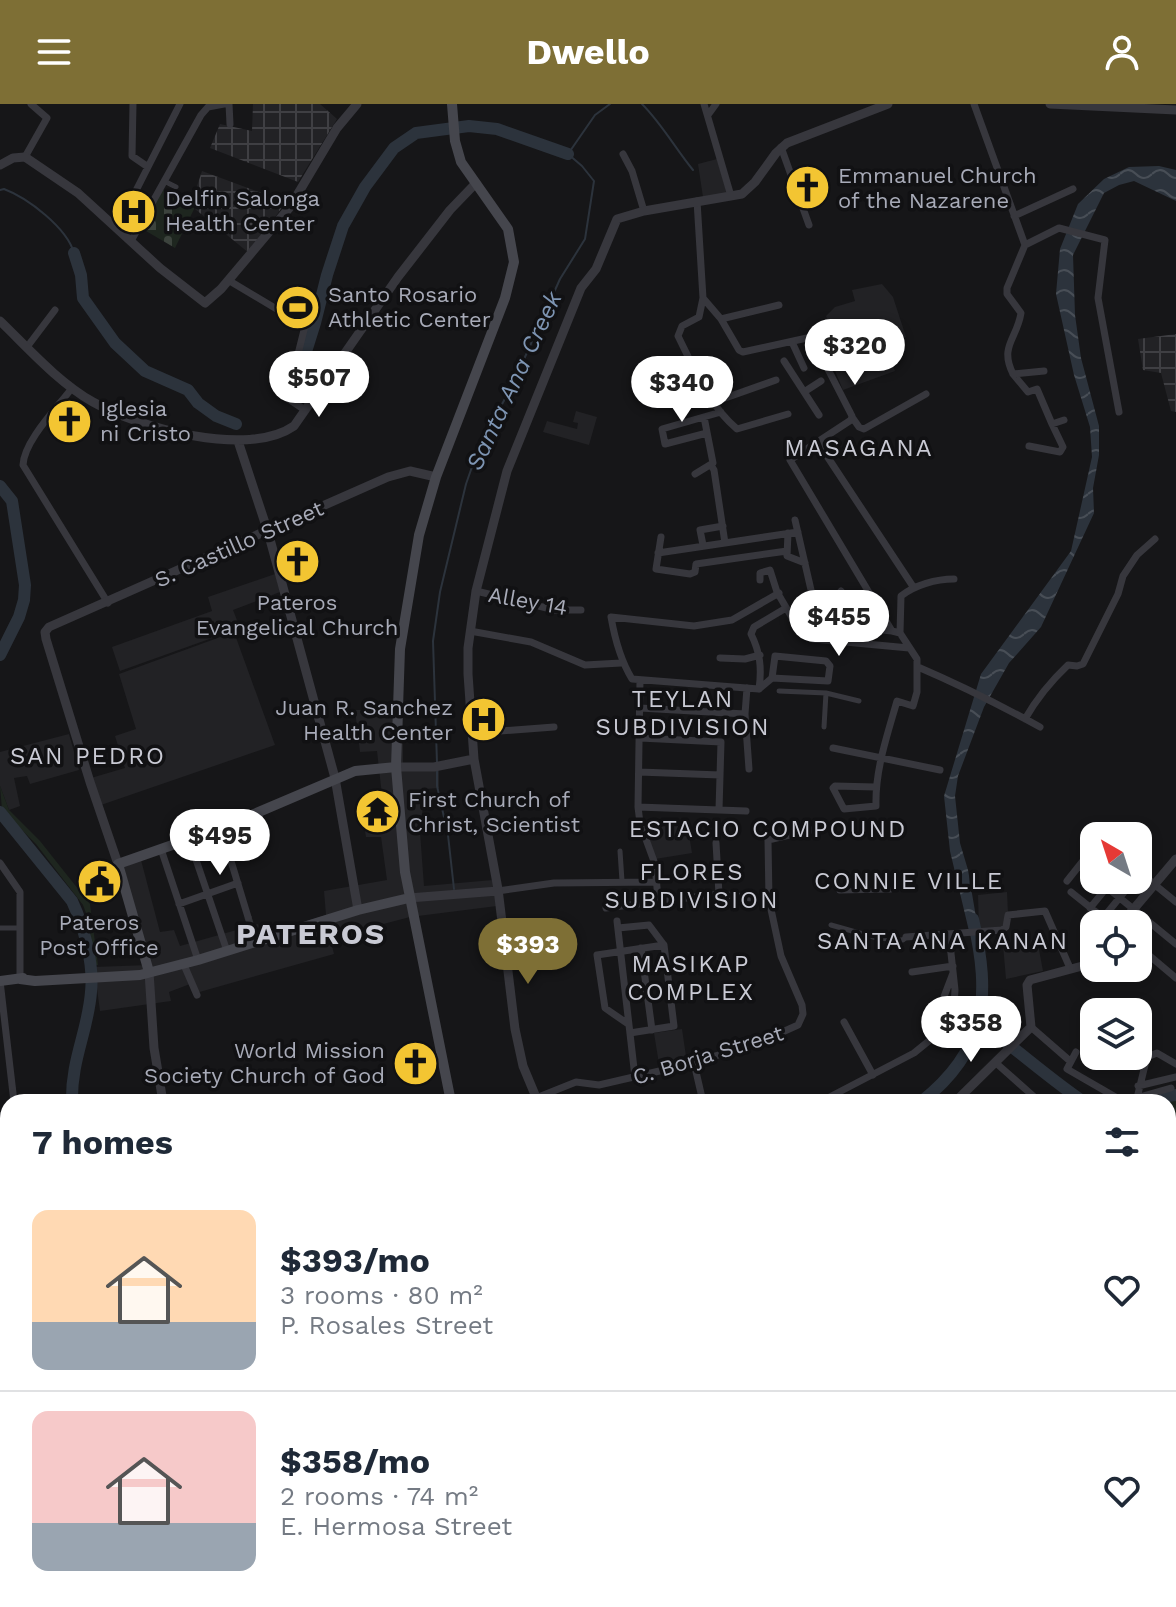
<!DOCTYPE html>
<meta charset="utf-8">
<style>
:root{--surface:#fff;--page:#f2f2f3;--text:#1f2937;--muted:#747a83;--line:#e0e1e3;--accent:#7e6f35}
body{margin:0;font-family:"Work Sans",sans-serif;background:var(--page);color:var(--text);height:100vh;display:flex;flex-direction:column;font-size:30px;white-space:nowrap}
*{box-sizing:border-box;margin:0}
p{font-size:26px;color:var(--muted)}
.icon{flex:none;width:44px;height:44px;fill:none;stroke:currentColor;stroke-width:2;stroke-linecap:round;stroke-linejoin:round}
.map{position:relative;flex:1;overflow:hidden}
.sheet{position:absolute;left:0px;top:990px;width:1176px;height:514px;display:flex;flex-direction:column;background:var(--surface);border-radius:24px 24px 0 0;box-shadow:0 4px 12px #0003}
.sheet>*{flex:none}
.needle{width:52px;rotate:321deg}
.tools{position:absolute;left:1080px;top:718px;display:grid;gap:16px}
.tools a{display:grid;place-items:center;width:72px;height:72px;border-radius:16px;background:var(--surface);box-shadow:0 4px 12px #0003;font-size:40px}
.price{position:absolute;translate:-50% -68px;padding:0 18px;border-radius:28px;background:#fff;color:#222;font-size:26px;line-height:52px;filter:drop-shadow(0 2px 4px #0008)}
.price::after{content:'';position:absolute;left:50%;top:48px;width:24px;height:18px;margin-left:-12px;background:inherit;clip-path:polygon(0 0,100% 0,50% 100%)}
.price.selected{background:var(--accent);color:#fff}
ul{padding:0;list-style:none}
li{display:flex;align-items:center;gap:24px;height:200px;padding:0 32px}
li+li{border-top:2px solid var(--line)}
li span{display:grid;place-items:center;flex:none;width:224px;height:160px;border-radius:16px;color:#555}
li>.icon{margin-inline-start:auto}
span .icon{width:96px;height:96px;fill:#fffc;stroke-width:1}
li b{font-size:34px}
h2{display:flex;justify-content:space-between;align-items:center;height:96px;padding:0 32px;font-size:34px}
header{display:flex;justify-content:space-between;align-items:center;height:104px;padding:0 32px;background:var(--accent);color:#fff;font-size:36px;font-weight:700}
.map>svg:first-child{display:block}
</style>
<header><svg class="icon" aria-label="menu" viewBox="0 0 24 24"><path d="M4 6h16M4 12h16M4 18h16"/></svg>Dwello<svg class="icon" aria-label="person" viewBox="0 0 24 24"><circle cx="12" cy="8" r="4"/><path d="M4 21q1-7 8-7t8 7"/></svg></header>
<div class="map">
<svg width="1176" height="1503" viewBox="0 0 1176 1503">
<defs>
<pattern id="industrial-grid" width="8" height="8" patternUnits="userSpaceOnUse" patternTransform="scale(2)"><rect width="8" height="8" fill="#222225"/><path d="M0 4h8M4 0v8" fill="none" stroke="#3f3f43"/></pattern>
<pattern id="cemetery-stones" width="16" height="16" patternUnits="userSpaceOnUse" patternTransform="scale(2)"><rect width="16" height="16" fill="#1e261f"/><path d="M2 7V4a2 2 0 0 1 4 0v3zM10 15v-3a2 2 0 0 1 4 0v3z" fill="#3c433d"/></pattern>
<pattern id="water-waves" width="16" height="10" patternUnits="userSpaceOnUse" patternTransform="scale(2)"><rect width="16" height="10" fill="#2c333c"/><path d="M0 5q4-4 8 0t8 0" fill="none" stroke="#484e56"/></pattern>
</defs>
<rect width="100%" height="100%" fill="#161618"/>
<path fill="#222225" d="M717,55L727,89L703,93L698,60Z
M882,180L893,193L906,233L885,242L895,267L843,286L823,238L831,224L826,212L835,203L855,197L852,186Z
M576,307L597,313L589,341L543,328L547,317L577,325L578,319L573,318Z
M275,470L280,488L233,506L240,524L120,567L112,543L212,507L208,493Z
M234,528L275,641L101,701L91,674L125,664L115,632L136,625L119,570Z
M355,606H403V660H439V684L425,685L420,728L424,782L493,776L497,802L410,813L330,834L334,850L196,889L190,880L169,888L171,897L100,907L94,863L149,861L124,763L141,756L160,828L174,826L180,842L258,820L261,831L326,811L324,787L387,776L381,733H366L361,704L383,700L377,647L360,648Z
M69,630L79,666L30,680L27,672L14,674L20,702L9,706L0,682V648Z
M687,718L692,749L655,755L639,719Z
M1007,788L1008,809L1005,810L1004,823L979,826L978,791Z
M1037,835L1043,867L1006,875L1003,841Z
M682,925L687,959L660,966L654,929Z"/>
<path fill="url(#industrial-grid)" d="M253,0H320L337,15L298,78L210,44L220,20L252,27Z
M202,67L286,98L249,149L195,105L198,95L194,91Z
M1176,230V308L1171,307L1161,269L1143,266L1138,235Z"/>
<path fill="#1e261f" d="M0,682L9,706L40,737L90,800L98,861H93L89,817L83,801L36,740L2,706Z"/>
<path fill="url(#cemetery-stones)" d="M161,85L194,99L195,103L175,144L141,124Z
M1176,995V1298L1168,1300V998H1162Z"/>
<path fill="url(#water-waves)" d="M1159,62L1176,66V97L1134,77L1119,81L1104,89L1073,151L1075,211L1081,254L1099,322V351L1093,384L1094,409L1041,523L1009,559L984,603L958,672L955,692L960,739L968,766L978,825L969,827L950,747L944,692L981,570L1071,447L1092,353L1090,323L1074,271L1056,190L1060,145L1078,100L1104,75L1129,63Z"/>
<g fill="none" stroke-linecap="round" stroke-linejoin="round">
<path stroke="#2c333c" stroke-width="2" d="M642,0C662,20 675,44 693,66
M0,86L4,85C28,94 67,124 74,149
M437,659L433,537L440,488L466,380L480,340L512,282L560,175L585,135L594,77L582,62L568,50L595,11L610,0
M437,665V682L448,731L454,785"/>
<path stroke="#2c333c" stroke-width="12" d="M74,149L81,171L83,194L115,239L145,267L188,286L198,299L216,312L236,320
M294,286L315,219L327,171L343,122L365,83L394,44L416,29L469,22L497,25L568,50
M0,382L12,397L25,481L24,496L19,513L0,551
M0,708L72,797C84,823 94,859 91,888C88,927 71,956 72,998
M980,919C1016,944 1047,973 1084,998
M921,998C987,946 991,893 973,815
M1147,998L1154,994L1176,991
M0,1211L8,1218
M0,1335L8,1336
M162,1496L172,1503
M630,1496L669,1503
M297,1503L313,1496"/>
<path stroke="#333438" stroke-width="7" stroke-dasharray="7 3.5" stroke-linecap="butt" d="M248,813L252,826"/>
<path stroke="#37373d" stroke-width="5" d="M164,77L176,83
M779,587L826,589L859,597
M824,623L826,589
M620,747L622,777
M839,787L891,786
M831,821L877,834L903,836L906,833
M0,824H20"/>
<path stroke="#37373d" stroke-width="7" d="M133,0L132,52L148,63
M229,0L230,20
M704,0L731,92
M974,0L1025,141L1007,184V190L1021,209C1017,235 999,242 1013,270L1044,267
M708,11L716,0
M781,43L809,121
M623,50L632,67L644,107
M25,53L47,14L31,0
M697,97L703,194L721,215L739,246L743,248L807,234L813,236L852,312L851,316L790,356L892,527L900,529
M1014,112L1073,85
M117,124L180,0
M131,137L201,11L208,3L224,0
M1025,141L1059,124L1105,136L1098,194L1119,308
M228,176L305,222L287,294L305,306
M703,194L699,213L682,222L678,232C694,264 709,302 737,325L788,310
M721,215L779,201
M792,238L804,264
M27,243L55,206
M784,257L819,311
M1013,270L1028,288L1037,285L1052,320L1064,316
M72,284C57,304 24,337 23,361L108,499
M804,288L821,277
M668,296L703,283
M714,298L776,276
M852,313L859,323L864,325L926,290
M707,329L665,340L662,325L721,308
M817,337L914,484
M1029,342L1060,348L1063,343L1052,320
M711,361L714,366L725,439
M695,370L713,359L704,313
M795,416L814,499L813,535L909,544
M788,429L787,452L805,459
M661,433L656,465L690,470L695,468L696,460L787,447
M703,441L700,426L723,422
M658,449L798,428
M760,476V469L770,466L777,488L794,517L892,527
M476,487L555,506H581
M835,522L837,503L832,499L841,487
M470,527L531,538L585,561L621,559
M720,554L745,555L760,551
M918,563C960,581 1000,601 1040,623
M640,576L638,703L640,719L655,760L658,795
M747,584L745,610L749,665
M759,585L632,575C621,557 615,536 611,513L694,522L732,516L779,489
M759,585L772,574L775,552L826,557L830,562L828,577L772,574
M759,585C762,564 760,548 751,530L754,523L786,504
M640,604L745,610
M1025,615C1037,594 1050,578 1068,561L1077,562L1083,560L1118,490L1123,472L1137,451L1155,435
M473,629L554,623
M640,634L721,638L719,706
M833,644L940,666
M639,668L720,671
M875,683L835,682L833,684L844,705L876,702C875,666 887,632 897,597L913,602L917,588V555L900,529L901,492C915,481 936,475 954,475
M638,703L746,707
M221,724L248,813
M189,735L227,847
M716,739L719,790
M161,745L198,856
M0,759L20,788V875
M1079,762L1094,773
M1138,767L1176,798
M1098,776L1176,840
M1067,777L1094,743
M498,787L554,779L657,778
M1071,788L1111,820
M179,800L238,779
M606,804L719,790L769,796
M1090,804L1113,776
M1103,814L1134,776
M617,817L635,973
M618,824L649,821L664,841L674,922L630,929
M906,833L1002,826L1006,823L1008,811L1045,807L1070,864
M1138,842L1176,874
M641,844L652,926
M184,861L197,891
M912,868L953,862
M0,877L14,998
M937,911L953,869
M844,918L873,971
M628,920L605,904L597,851L664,841
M1031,923L1070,957
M1076,948L1067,965L1119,995L1129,996L1171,984
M694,959L703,998
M996,959L1040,998
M1138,982L1176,973
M536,994L576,978L599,981L694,959L767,935L798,921L803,910L802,901L781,852L769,796L768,736L811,726
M1137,994L1147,953L1157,949L1176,960
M820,998L914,949L946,923L954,900L955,886L949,831
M0,1012L8,1011
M0,1063L8,1045
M3,1164L8,1152
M0,1276L8,1281
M0,1341H8
M0,1376L8,1372
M0,1415L8,1411
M0,1453L8,1449
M0,1492L8,1488
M1069,1496L1075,1503
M1152,1496L1167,1503
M70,1503L82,1496
M369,1503L371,1496
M473,1503L475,1496
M500,1503L501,1496
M526,1503L527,1496
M550,1503L551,1496
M577,1503L578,1496
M603,1503V1501
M1010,1503L1015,1496
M1053,1503L1062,1496"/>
<path stroke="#37373d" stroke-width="9" d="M1050,0L1176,6
M0,61L13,54L25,53L78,89L160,164L205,199L221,185L290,103L337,24L357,0
M0,217C29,245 58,278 93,298C139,324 248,354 294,322L398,173L450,106L476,79
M238,337L268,428L335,674L358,806
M396,663H434L474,655
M118,760L90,678L46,535L45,528L49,523L388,373L410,367L436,373
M409,794L498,787
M1121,820L1176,755
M149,868L154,944L163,998
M538,998L523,962L515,925L498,785L474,655L468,570V544L476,487L507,367L581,184L596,165L617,115L644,107L742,90L755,78L776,49L787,39L888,0
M955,998L1031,923L1027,881L1030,876L1086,861L1094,853
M1168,1446L1176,1449"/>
<path stroke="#45464d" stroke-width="10" d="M149,868L118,760L221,724L355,667L396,663
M20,875L35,877L140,871L198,856L358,806L409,794
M0,877L23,874
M451,998L405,768L396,663L400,545L419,431L436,373L505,194L514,158L508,125L461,58L455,37L452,0
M919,1496L925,1503"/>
</g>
<defs>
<symbol id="church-disc" viewBox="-11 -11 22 22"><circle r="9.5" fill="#f3c532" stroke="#111113"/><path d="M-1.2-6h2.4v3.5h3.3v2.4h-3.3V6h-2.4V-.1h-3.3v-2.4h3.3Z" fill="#111"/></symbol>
<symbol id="hospital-disc" viewBox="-11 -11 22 22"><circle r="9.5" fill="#f3c532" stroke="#111113"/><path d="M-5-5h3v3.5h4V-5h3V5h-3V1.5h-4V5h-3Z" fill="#111"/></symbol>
<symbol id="stadium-disc" viewBox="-11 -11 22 22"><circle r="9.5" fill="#f3c532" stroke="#111113"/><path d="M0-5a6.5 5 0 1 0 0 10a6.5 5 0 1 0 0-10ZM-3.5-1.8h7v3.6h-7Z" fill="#111"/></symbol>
<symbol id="temple-disc" viewBox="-11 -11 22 22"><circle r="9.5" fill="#f3c532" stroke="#111113"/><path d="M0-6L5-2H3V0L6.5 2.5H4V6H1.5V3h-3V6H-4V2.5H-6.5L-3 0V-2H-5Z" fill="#111"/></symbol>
<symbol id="civic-disc" viewBox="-11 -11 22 22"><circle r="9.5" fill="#f3c532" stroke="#111113"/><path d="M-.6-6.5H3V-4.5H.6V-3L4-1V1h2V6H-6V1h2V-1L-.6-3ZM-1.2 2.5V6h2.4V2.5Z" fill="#111"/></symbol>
</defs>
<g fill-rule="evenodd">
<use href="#church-disc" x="782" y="58" width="51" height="51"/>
<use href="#hospital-disc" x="108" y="82" width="51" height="51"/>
<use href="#stadium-disc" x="272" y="178" width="51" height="51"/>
<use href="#church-disc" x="44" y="292" width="51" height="51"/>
<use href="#church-disc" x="272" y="432" width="51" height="51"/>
<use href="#hospital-disc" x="458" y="590" width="51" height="51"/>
<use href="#temple-disc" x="352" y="682" width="51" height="51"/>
<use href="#civic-disc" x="74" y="752" width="51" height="51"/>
<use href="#church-disc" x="390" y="934" width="51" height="51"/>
</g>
<g text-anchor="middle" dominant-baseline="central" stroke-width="7" stroke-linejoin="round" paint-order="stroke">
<g font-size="22" fill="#a8abb8" stroke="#111113" text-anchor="start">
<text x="838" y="71">Emmanuel Church<tspan x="838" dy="25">of the Nazarene</tspan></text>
<text x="165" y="94">Delfin Salonga<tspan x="165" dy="25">Health Center</tspan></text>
<text x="328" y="190">Santo Rosario<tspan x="328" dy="25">Athletic Center</tspan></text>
<text x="100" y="304">Iglesia<tspan x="100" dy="25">ni Cristo</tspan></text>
<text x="297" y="498" text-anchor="middle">Pateros<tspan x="297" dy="25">Evangelical Church</tspan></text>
<text x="453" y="603" text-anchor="end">Juan R. Sanchez<tspan x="453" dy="25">Health Center</tspan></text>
<text x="408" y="695">First Church of<tspan x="408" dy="25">Christ, Scientist</tspan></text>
<text x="99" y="818" text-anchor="middle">Pateros<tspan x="99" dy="25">Post Office</tspan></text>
<text x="385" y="946" text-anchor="end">World Mission<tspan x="385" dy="25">Society Church of God</tspan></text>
</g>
<g font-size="22" fill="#a8abb8" stroke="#111113">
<text transform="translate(239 440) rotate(-24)">S. Castillo Street</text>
<text transform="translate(528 497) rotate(10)">Alley 14</text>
<text transform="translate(708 951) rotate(-17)">C. Borja Street</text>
</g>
<g font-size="24" font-style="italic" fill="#7e95b3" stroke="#111113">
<text transform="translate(514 277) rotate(-65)">Santa Ana Creek</text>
</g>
<g font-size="24" letter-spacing="2" fill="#c9cad4" stroke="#111113">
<text x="859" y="344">MASAGANA</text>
<text x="683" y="595">TEYLAN<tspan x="683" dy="28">SUBDIVISION</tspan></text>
<text x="88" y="652">SAN PEDRO</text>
<text x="768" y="725">ESTACIO COMPOUND</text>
<text x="692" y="768">FLORES<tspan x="692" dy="28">SUBDIVISION</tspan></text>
<text x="909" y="777">CONNIE VILLE</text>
<text x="943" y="837">SANTA ANA KANAN</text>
<text x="691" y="860">MASIKAP<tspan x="691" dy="28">COMPLEX</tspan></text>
</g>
<g font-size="30" font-weight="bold" letter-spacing="2" fill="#c9cad4" stroke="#111113">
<text x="311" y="829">PATEROS</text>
</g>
</g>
</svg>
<div class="tools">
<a><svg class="needle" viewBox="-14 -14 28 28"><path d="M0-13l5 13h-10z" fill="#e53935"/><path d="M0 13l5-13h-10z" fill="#747a83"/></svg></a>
<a><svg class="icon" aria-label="locate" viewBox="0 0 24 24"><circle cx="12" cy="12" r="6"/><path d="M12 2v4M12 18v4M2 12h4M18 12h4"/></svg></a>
<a><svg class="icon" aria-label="layers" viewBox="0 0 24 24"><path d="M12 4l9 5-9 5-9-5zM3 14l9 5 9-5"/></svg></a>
</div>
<b class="price" style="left:855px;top:283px">$320</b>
<b class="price" style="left:319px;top:315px">$507</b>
<b class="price" style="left:682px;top:320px">$340</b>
<b class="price" style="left:839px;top:554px">$455</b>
<b class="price" style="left:220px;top:773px">$495</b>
<b class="price selected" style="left:528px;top:882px">$393</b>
<b class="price" style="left:971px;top:960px">$358</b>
<section class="sheet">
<h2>7 homes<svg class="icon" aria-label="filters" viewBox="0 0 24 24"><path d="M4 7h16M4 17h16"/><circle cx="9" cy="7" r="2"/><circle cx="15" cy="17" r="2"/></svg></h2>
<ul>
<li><span style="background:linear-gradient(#ffd9b3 70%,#9aa5b1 0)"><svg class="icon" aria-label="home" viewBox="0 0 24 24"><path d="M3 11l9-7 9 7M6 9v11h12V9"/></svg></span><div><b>$393/mo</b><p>3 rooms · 80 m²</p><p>P. Rosales Street</p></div><svg class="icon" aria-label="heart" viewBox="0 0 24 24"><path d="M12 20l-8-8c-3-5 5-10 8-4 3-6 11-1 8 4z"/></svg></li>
<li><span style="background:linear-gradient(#f6c9c9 70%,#9aa5b1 0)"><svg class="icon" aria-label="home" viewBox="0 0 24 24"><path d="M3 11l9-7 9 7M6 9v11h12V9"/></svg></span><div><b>$358/mo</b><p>2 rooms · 74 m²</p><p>E. Hermosa Street</p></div><svg class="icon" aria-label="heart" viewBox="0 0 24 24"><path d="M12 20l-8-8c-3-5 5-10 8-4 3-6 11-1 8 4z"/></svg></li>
</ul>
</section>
</div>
